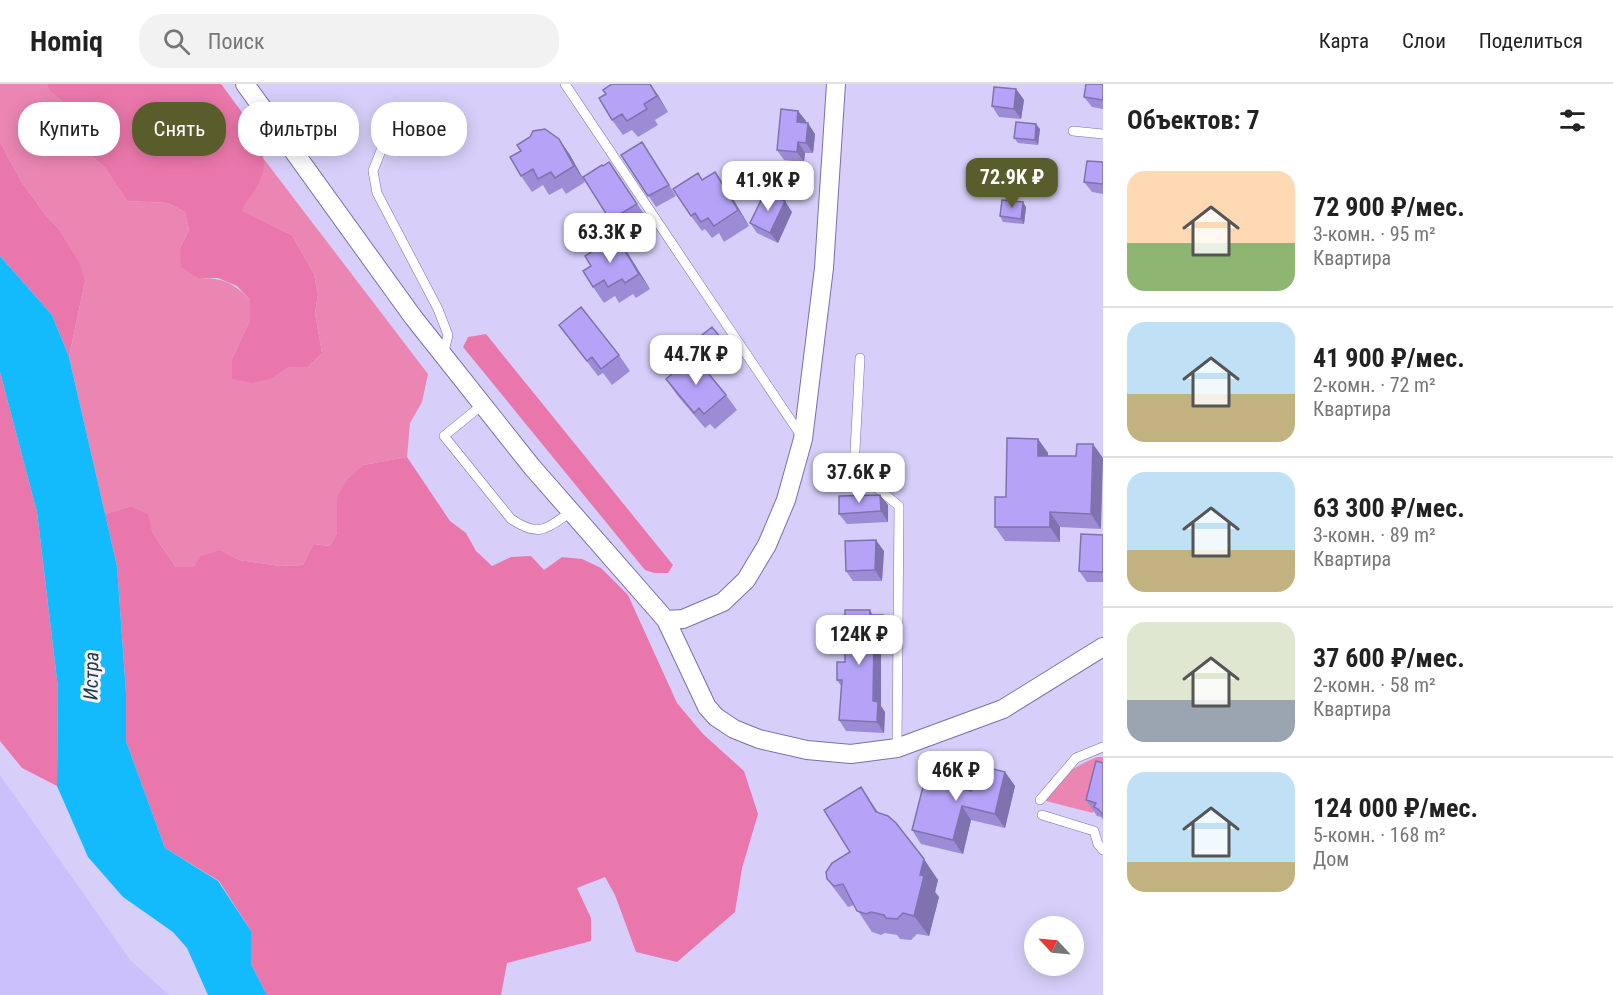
<!DOCTYPE html>
<html lang="ru">
<meta charset="utf-8">
<style>
:root{--surface:#fff;--page:#f2f2f2;--text:#222;--muted:#767676;--line:#e0e0e0;--accent:#595d2b}
body{margin:0;font-family:"Roboto Condensed",sans-serif;background:var(--page);color:var(--text);height:100vh;display:flex;flex-direction:column;font-size:22px;white-space:nowrap}
*{box-sizing:border-box;margin:0}
p{font-size:20px;color:var(--muted)}
.icon{flex:none;width:33px;height:33px;fill:none;stroke:currentColor;stroke-width:2;stroke-linecap:round;stroke-linejoin:round}
.map{position:relative;flex:1;overflow:hidden}
.side{display:flex;flex-direction:column;background:var(--surface);width:510px}
.side>*{flex:none}
.banner{position:absolute;left:18px;top:18px;width:570px;height:54px;display:flex;gap:12px}
.needle{width:39px;rotate:296deg}
.fabs{position:absolute;left:1024px;top:832px;display:grid;gap:12px}
.fabs a{display:grid;place-items:center;width:60px;height:60px;border-radius:50%;background:var(--surface);box-shadow:0 3px 15px #0003;font-size:30px}
.price{position:absolute;translate:-50% -51px;padding:0 14px;border-radius:12px;background:#fff;color:#222;font-size:20px;line-height:39px;filter:drop-shadow(0 2px 3px #0008)}
.price::after{content:'';position:absolute;left:50%;top:36px;width:18px;height:14px;margin-left:-9px;background:inherit;clip-path:polygon(0 0,100% 0,50% 100%)}
.price.current{background:var(--accent);color:#fff}
ul{padding:0;list-style:none}
li{display:flex;align-items:center;gap:18px;height:150px;padding:0 24px}
li+li{border-top:2px solid var(--line)}
li span{display:grid;place-items:center;flex:none;width:168px;height:120px;border-radius:18px;color:#555}
li>.icon{margin-inline-start:auto}
span .icon{width:72px;height:72px;fill:#fffc;stroke-width:1}
li b{font-size:26px}
h2{display:flex;justify-content:space-between;align-items:center;height:72px;padding:0 24px;font-size:26px}
.pill{padding:0 21px;border-radius:24px;background:var(--surface);box-shadow:0 3px 15px #0003;font-size:21px;line-height:54px}
.pill.current{background:var(--accent);color:#fff}
header{display:flex;align-items:center;gap:36px;box-sizing:border-box;height:84px;padding:0 30px;background:var(--surface);border-bottom:2px solid var(--line)}
header strong{font-size:28px}
nav{display:flex;gap:33px;margin-inline-start:auto;font-size:21px}
.search{width:420px;height:54px;background:var(--page);display:flex;align-items:center;gap:15px;box-sizing:border-box;padding:0 21px;border-radius:24px;color:var(--muted);font-size:22px}
main{display:flex;flex:1;min-height:0}
.map>svg:first-child{display:block}
</style>
<header>
<strong>Homiq</strong>
<div class="search"><svg class="icon" aria-label="search" viewBox="0 0 24 24"><circle cx="10" cy="10" r="6"/><path d="M15 15l6 6"/></svg>Поиск</div>
<nav><a>Карта</a><a>Слои</a><a>Поделиться</a></nav>
</header>
<main>
<div class="map">
<svg width="1103" height="911" viewBox="0 0 1103 911">
<rect width="100%" height="100%" fill="#d7cff9"/>
<path fill="#cbbffc" d="M0,691L130,876L169,911H0Z"/>
<path fill="#eb86b2" d="M0,0H47L51,7L67,21L76,57L105,84L127,117L168,119L185,128L189,146L180,164L198,194C223,194 233,198 250,216V236L232,275L271,295L289,283H308L322,269L315,229L318,210L314,190L292,151L241,127L262,93L263,74L428,290L422,318L410,339L407,373L363,381L337,413V449L330,462L313,460L303,481L280,482L239,476L221,466L195,483H176L153,450L147,430L131,422L105,430L69,273L85,197L57,143L44,129L21,97L0,58Z
M1097,673H1103V687L1093,729L1046,717C1054,695 1077,681 1097,673Z"/>
<path fill="#ea77ab" d="M47,0H221C238,24 274,63 261,95C256,106 247,116 242,127L292,151L314,190L318,210L315,229L322,269L308,283H289L271,295L252,299L232,295V275L250,236V216L237,202L218,194H198L181,183L180,164L189,146L185,128L168,119L127,117L105,84L76,57L67,21L50,7Z
M0,58L21,97L44,129L57,143L79,178L85,197L69,273L52,231L0,172Z
M486,250L673,481L668,489H654L645,486L463,263L468,253Z
M0,288L37,428L58,604L57,702L22,684L0,657Z
M407,373L450,437L466,449L476,467L492,482L511,473L531,472L544,486L562,473L582,475L601,484L628,511L677,619L703,650L744,687L758,730L742,784L735,828L677,878L636,868L615,811L605,793L577,804L591,834V857L507,879L501,911H267L251,880V847L219,797L165,764L126,657V609L117,482L105,430L131,422L148,430L153,450L176,483H194L201,472L221,466L239,476L280,482L303,481L313,460L330,462L337,449V413L348,395L363,381Z"/>
<path fill="#14bbfc" d="M0,172L52,231L69,273L117,482L126,609V657L165,764L218,797L251,847V880L267,911H208L187,864L173,848L123,813L88,773L57,702L58,604L37,428L0,288Z"/>
<g fill="none" stroke-linecap="round" stroke-linejoin="round">
<defs>
<path id="service" d="M565,0L802,353
M396,28L373,87L377,109L438,225L448,251L443,272
M1073,47L1103,50
M860,274L854,385L899,422L897,664
M482,321L444,352L511,435C540,454 545,445 571,428
M1040,716L1076,674L1103,663
M1042,731L1094,747L1098,760L1103,766"/>
<path id="minor" d="M245,0L413,233L532,383L666,536L707,623L716,633L734,645L759,655L807,666L851,670L897,664L1003,625L1103,563
M666,536L683,535L723,518L746,496L767,461L786,416L803,355L824,184L836,0"/>
</defs>
<use href="#service" stroke="#7c6ead" stroke-width="10"/>
<use href="#minor" stroke="#7c6ead" stroke-width="20"/>
<use href="#service" stroke="#fff" stroke-width="9"/>
<use href="#minor" stroke="#fff" stroke-width="18"/>
</g>
<path fill="#9d8cd5" d="M650,0L668,28L655,36L658,41L638,53L632,46L623,51L612,36Z
M1103,0V25L1092,23L1084,13Z
M1016,5L1024,16L1021,35L999,33L992,22Z
M798,27L806,37L805,39L815,50L813,69H805L804,78L784,76L777,66Z
M1040,45L1038,61L1018,59L1014,54Z
M559,55L570,71L585,98L566,110L562,104L549,111L543,101L532,108L521,92Z
M649,69L676,112L656,123L621,71Z
M609,78L644,130L617,147L610,136L603,82Z
M1103,78V110L1092,108L1084,98Z
M702,96L726,103L749,142L724,158L719,149L712,154L705,145L702,147L691,132Z
M1026,123L1024,140L1003,138L1000,132Z
M792,128L778,159L757,149L750,139Z
M627,168L650,205L636,214L633,210L619,219L615,212L604,219L593,203Z
M559,241L619,271L630,287L612,301L603,289L598,292Z
M725,259L732,270L711,287L691,260Z
M666,295L726,311L737,326L715,345L710,340L705,344L677,311Z
M1038,355L1048,369V372H1076L1101,445L1060,443V458L1005,457L995,443L1006,413Z
M880,411L888,421V438L847,440L839,430Z
M1103,451V498H1087L1079,487Z
M884,467L882,497H853L846,487Z
M870,526L873,531H883L890,542V565H881V622L885,628L884,649L846,647L839,636L841,602L837,596L845,578Z
M1103,679V736L1101,733L1097,732L1086,716Z
M1005,688L1015,702L1005,744L971,736L963,770L921,760L912,746L971,707Z
M878,729L938,796L935,808L939,813L929,852L917,850L911,856L900,855L897,851L885,849L881,851L872,848L854,821L848,823L827,795L850,768Z"/>
<path fill="#7f72ae" d="M650,0L658,11L668,28L657,12Z
M1016,5L1024,16L1021,35L1014,25Z
M798,27L806,37L805,49L797,38Z
M808,39L815,50L813,69L806,59Z
M1036,40L1040,45L1038,61L1035,56Z
M559,55L570,71L585,98L574,82Z
M798,58L805,69L804,78L797,68Z
M715,88L726,103L749,142L738,126Z
M785,117L792,128L778,159L770,149Z
M1023,118L1026,123L1024,140L1021,135Z
M616,152L627,168L650,205L639,190Z
M1038,355L1048,369V387L1038,372Z
M1093,360L1103,374L1101,445L1091,430Z
M880,411L888,421V438L881,427Z
M1050,428L1060,443V458L1050,443Z
M876,456L884,467L882,497L875,486Z
M883,531L890,542V565L883,554Z
M874,554L881,565V622L885,628L884,649L877,638L873,617Z
M1005,688L1015,702L1005,744L995,730Z
M861,703L891,748L876,728Z
M962,722L971,736L963,770L953,756Z
M924,775L938,796L935,808L939,813L929,852L914,832L920,791Z"/>
<path fill="#b6a3f8" stroke="#7f72ae" stroke-width="1.5" d="M612,0H650L657,12L644,20L647,25L627,37L622,30L612,36L599,14L606,10L603,6Z
M1086,0H1103V16L1084,13Z
M994,3L1016,5L1014,25L992,22Z
M781,25L798,27L797,38L808,39L806,59L798,58L797,68L777,66Z
M1016,38L1036,40L1035,56L1014,54Z
M545,45L559,55L574,82L555,94L551,88L538,95L533,85L521,92L510,73L521,67L517,61L530,53L533,47Z
M642,58L669,101L648,112L621,71Z
M1087,77L1103,78V100L1084,98Z
M609,78L637,120L610,136L583,93L602,81L603,82Z
M715,88L738,126L714,142L708,134L701,138L695,129L691,132L673,105L698,89L702,96Z
M765,108L785,117L770,149L750,139Z
M1002,116L1023,118L1021,135L1000,132Z
M616,152L639,190L625,199L622,195L608,203L604,196L593,203L583,187L591,182L585,172Z
M581,223L619,271L601,285L592,273L587,277L559,241Z
M712,243L725,259L703,276L691,260Z
M694,272L726,311L704,330L699,324L694,329L666,295Z
M1007,354L1038,355V372H1076L1077,360H1093L1091,430L1050,428V443H995V413H1006Z
M880,411L881,427L839,430V412Z
M1081,450L1103,451V488L1079,487Z
M876,456L875,486L846,487L845,457Z
M845,526H870V531H883V554H874L873,617L878,618L877,638L839,636L842,596H837V578H845Z
M1096,677L1103,679V731L1098,725L1094,723L1096,719L1086,716Z
M978,681L1005,688L995,730L962,722L953,756L912,746L925,695L971,707Z
M861,703L876,728L888,732L896,739L924,775L920,791L924,792L914,832L903,829L897,835L886,834L884,831L871,828L866,830L857,827L843,800L834,802L827,795L826,788L832,779L850,768L824,726Z"/>
<g text-anchor="middle" dominant-baseline="central" stroke-width="6" stroke-linejoin="round" paint-order="stroke">
<g font-size="20" font-style="italic" fill="#233a46" stroke="#f6f5fd">
<text transform="translate(91 592) rotate(-89)">Истра</text>
</g>
</g>
</svg>
<div class="fabs">
<a><svg class="needle" viewBox="-14 -14 28 28"><path d="M0-13l5 13h-10z" fill="#e53935"/><path d="M0 13l5-13h-10z" fill="#767676"/></svg></a>
</div>
<b class="price current" style="left:1012px;top:125px">72.9K ₽</b>
<b class="price" style="left:768px;top:128px">41.9K ₽</b>
<b class="price" style="left:610px;top:180px">63.3K ₽</b>
<b class="price" style="left:696px;top:302px">44.7K ₽</b>
<b class="price" style="left:859px;top:420px">37.6K ₽</b>
<b class="price" style="left:859px;top:582px">124K ₽</b>
<b class="price" style="left:956px;top:718px">46K ₽</b>
<div class="banner">
<a class="pill">Купить</a>
<a class="pill current">Снять</a>
<a class="pill">Фильтры</a>
<a class="pill">Новое</a>
</div>
</div>
<section class="side">
<h2>Объектов: 7<svg class="icon" aria-label="filters" viewBox="0 0 24 24"><path d="M4 7h16M4 17h16"/><circle cx="9" cy="7" r="2"/><circle cx="15" cy="17" r="2"/></svg></h2>
<ul>
<li><span style="background:linear-gradient(#ffd9b3 60%,#8fb573 0)"><svg class="icon" aria-label="home" viewBox="0 0 24 24"><path d="M3 11l9-7 9 7M6 9v11h12V9"/></svg></span><div><b>72 900 ₽/мес.</b><p>3-комн. · 95 m²</p><p>Квартира</p></div></li>
<li><span style="background:linear-gradient(#bfe0f5 60%,#c2b280 0)"><svg class="icon" aria-label="home" viewBox="0 0 24 24"><path d="M3 11l9-7 9 7M6 9v11h12V9"/></svg></span><div><b>41 900 ₽/мес.</b><p>2-комн. · 72 m²</p><p>Квартира</p></div></li>
<li><span style="background:linear-gradient(#bfe0f5 65%,#c2b280 0)"><svg class="icon" aria-label="home" viewBox="0 0 24 24"><path d="M3 11l9-7 9 7M6 9v11h12V9"/></svg></span><div><b>63 300 ₽/мес.</b><p>3-комн. · 89 m²</p><p>Квартира</p></div></li>
<li><span style="background:linear-gradient(#dfe7d0 65%,#9aa5b1 0)"><svg class="icon" aria-label="home" viewBox="0 0 24 24"><path d="M3 11l9-7 9 7M6 9v11h12V9"/></svg></span><div><b>37 600 ₽/мес.</b><p>2-комн. · 58 m²</p><p>Квартира</p></div></li>
<li><span style="background:linear-gradient(#bfe0f5 75%,#c2b280 0)"><svg class="icon" aria-label="home" viewBox="0 0 24 24"><path d="M3 11l9-7 9 7M6 9v11h12V9"/></svg></span><div><b>124 000 ₽/мес.</b><p>5-комн. · 168 m²</p><p>Дом</p></div></li>
</ul>
</section>
</main>
